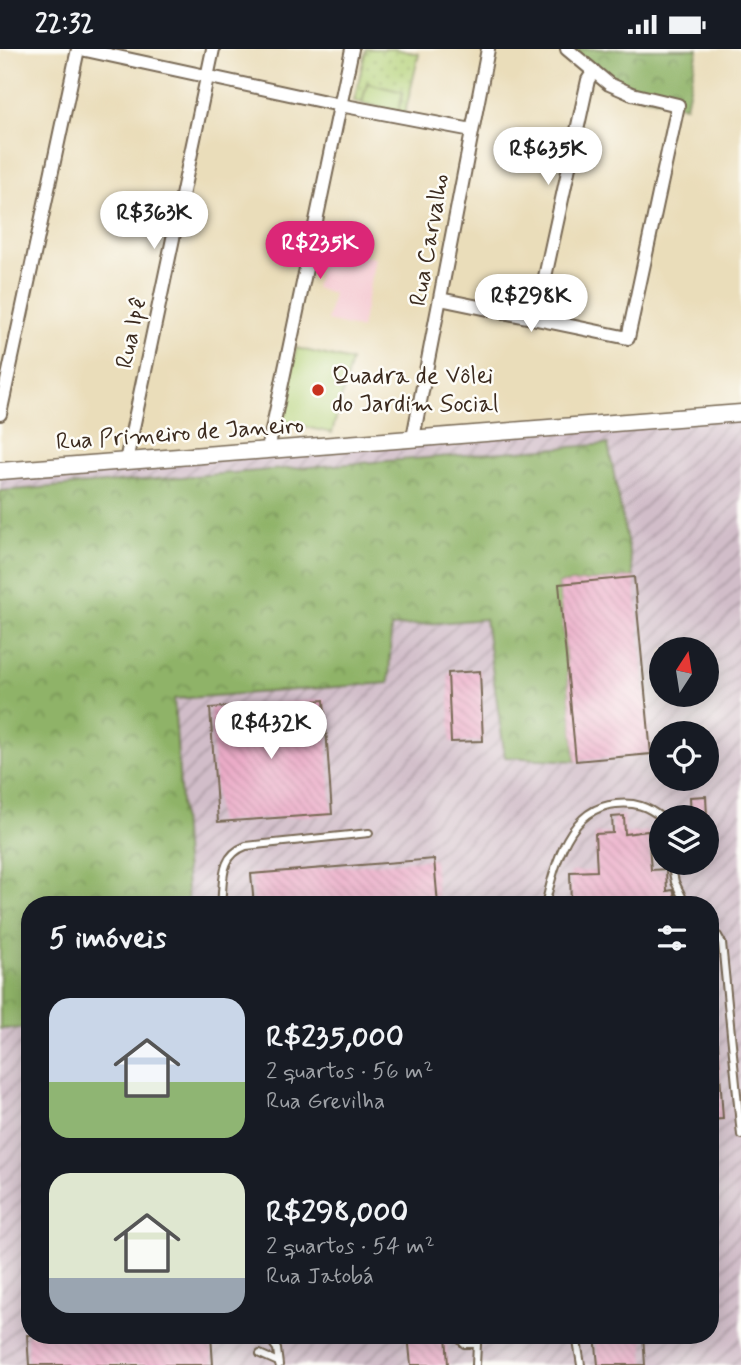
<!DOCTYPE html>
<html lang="pt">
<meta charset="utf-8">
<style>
:root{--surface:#171b24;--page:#242831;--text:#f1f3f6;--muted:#9ea1a6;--accent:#db2777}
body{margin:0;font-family:Mynerve,sans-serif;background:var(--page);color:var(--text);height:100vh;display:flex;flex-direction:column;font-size:26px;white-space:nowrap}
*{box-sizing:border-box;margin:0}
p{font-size:23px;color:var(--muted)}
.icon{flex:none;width:38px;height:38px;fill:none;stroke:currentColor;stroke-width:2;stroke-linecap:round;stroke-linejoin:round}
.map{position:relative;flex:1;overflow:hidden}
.side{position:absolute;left:21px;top:847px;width:698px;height:448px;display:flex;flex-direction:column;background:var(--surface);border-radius:28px;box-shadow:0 4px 18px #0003}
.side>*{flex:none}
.needle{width:46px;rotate:12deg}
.tools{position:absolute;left:649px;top:588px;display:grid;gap:14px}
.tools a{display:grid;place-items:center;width:70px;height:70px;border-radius:50%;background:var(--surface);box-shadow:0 4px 18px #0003;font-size:35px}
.price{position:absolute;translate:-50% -60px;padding:0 16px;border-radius:24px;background:#fff;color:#222;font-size:23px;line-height:46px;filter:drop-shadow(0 2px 4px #0008)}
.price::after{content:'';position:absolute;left:50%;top:42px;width:21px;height:16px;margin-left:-10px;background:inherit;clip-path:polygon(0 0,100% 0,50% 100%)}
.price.active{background:var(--accent);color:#fff}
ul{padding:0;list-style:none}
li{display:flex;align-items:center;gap:21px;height:175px;padding:0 28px}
li span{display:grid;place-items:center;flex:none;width:196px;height:140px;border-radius:21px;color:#555}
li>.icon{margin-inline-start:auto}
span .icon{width:84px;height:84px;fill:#fffc;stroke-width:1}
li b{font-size:30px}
h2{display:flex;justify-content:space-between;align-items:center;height:84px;padding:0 28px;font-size:30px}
.status{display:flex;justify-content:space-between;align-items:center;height:49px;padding:0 35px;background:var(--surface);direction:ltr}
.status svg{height:19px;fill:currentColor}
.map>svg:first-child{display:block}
</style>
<div class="status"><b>22:32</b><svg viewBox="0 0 49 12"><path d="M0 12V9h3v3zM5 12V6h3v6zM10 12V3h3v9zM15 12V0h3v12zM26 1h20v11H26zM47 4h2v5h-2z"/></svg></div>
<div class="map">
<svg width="741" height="1316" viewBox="0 0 741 1316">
<defs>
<pattern id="industrial-furrows" width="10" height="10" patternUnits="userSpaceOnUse" patternTransform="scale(1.75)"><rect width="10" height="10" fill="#d1bdc9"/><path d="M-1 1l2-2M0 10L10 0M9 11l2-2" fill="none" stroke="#ab9aa3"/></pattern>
<pattern id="green-dots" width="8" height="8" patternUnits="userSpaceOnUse" patternTransform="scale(1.75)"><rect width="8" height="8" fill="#b4d178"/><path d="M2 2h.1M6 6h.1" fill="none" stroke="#94aa62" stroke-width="1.8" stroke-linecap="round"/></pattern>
<pattern id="forest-crowns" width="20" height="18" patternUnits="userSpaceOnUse" patternTransform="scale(1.75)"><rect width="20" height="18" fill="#8fb368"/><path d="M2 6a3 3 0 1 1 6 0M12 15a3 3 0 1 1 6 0" fill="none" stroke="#769255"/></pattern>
<pattern id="building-back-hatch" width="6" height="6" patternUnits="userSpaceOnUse" patternTransform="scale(1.75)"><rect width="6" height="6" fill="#ebacc8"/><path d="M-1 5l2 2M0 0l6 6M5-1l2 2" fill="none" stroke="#ca94ab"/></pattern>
</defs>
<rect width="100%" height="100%" fill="#fdfcf7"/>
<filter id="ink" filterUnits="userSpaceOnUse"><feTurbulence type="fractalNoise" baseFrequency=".0143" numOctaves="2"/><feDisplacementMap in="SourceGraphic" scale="14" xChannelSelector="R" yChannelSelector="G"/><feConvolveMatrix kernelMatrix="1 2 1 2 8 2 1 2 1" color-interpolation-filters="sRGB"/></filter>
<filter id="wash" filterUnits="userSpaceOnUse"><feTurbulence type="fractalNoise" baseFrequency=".00686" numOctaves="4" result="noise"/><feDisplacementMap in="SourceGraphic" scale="28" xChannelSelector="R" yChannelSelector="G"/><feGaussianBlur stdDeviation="1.57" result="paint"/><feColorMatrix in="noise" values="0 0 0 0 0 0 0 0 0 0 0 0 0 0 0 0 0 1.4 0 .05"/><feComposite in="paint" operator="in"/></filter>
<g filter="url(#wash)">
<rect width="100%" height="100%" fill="#eaddba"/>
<path fill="#f6cfd6" d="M324,198L375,209L361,280L327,272L333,244L315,239Z"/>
<path fill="url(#industrial-furrows)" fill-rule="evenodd" d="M741,364V1316H0V422ZM662,600H707V646H662ZM662,684H707V730H662ZM662,768H707V814H662ZM30,856H710V1286H30Z"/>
<path fill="url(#green-dots)" stroke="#787e4b" stroke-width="2" d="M366,0H395L419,5L405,64L354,52Z"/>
<path fill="url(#forest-crowns)" stroke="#656e43" stroke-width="2" d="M567,0H698L686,57L632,45Z
M608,395L634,528L559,535L576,712L505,708L485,570L391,578L389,634L174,650L188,856H30V979L0,980V442Z"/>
<path fill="#b4d178" stroke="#787e4b" stroke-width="2" d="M367,34L403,43L398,63L362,54Z
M296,299L351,312L332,384L283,373Z"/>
<g id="blocks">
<path fill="url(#building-back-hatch)" d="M634,528L651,705L576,712L559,535Z
M480,622L483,692L451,693L448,624Z
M324,651L332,765L218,773L210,659Z
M706,747L707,768H691L690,748Z
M624,767L625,785L648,782L651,821L666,820L667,842L673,841L678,856H571L570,823L597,822L595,785L613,784L612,768Z
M434,810L438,856H254L251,825Z
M710,994H718L723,1070L710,1071Z
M27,1286H211L213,1316H29Z
M408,1286H446L448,1316H411Z
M595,1286H643L645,1316H598Z"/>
</g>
</g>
<g filter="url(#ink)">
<use href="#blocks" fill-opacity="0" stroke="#786955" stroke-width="2"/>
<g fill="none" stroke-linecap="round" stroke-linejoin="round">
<defs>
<path id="service" d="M671,814L675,833L686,856
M221,856C224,831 219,807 246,797L369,784
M545,856C555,816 568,759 616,755C635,753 647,757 662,769
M710,883L718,887L722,894L741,1086
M267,1286L277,1300L279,1316
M456,1286L464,1295H477L476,1316
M576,1286L581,1316
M260,1305L278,1313"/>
<path id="minor" d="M81,0L340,56L472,81
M440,250L628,289L678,56L632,45L609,35L567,0
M536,269L588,31L594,22
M0,365L78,0
M413,389L488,0
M268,401L352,0
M126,412L213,0"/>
<path id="tertiary" d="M0,422L741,364"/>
</defs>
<use href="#service" stroke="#786955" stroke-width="10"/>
<use href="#minor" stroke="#786955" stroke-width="16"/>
<use href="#tertiary" stroke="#786955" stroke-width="19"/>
<use href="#service" stroke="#fff" stroke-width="6"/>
<use href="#minor" stroke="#fff" stroke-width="12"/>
<use href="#tertiary" stroke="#fff" stroke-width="16"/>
</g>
</g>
<circle fill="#c8321e" stroke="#fdfcf7" stroke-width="2.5" cx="318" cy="341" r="7"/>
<g text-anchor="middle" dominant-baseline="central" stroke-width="5" stroke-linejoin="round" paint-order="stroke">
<g font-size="24" fill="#3b2a1e" stroke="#fdfcf7">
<text transform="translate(430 191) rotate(-80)">Rua Carvalho</text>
<text transform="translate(132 284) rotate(-78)">Rua Ipê</text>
<text transform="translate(180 385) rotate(-4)">Rua Primeiro de Janeiro</text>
</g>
<g font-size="24" fill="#3b2a1e" stroke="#fdfcf7" text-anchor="start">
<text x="332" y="327">Quadra de Vôlei<tspan x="332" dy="28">do Jardim Social</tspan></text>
</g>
</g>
</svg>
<div class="tools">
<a><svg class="needle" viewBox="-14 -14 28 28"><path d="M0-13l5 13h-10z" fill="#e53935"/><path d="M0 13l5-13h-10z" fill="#9ea1a6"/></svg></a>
<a><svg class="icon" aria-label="locate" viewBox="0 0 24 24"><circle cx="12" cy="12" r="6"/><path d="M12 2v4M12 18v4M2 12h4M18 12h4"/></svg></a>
<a><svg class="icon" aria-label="layers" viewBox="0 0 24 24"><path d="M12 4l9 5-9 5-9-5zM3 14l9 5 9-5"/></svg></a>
</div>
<b class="price" style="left:548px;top:138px">R$635K</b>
<b class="price" style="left:154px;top:202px">R$363K</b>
<b class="price active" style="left:320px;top:232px">R$235K</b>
<b class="price" style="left:531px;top:285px">R$298K</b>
<b class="price" style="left:271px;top:712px">R$432K</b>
<section class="side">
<h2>5 imóveis<svg class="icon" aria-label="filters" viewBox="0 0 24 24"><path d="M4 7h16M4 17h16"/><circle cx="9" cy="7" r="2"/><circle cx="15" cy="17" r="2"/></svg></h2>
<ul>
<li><span style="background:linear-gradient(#c9d6e8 60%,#8fb573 0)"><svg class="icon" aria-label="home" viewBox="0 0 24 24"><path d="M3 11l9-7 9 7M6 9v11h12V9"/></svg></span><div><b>R$235,000</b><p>2 quartos · 56 m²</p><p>Rua Grevilha</p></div></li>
<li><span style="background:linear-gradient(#dfe7d0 75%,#9aa5b1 0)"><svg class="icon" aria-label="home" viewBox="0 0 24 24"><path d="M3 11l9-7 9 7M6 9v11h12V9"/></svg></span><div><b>R$298,000</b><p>2 quartos · 54 m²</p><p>Rua Jatobá</p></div></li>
</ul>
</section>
</div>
